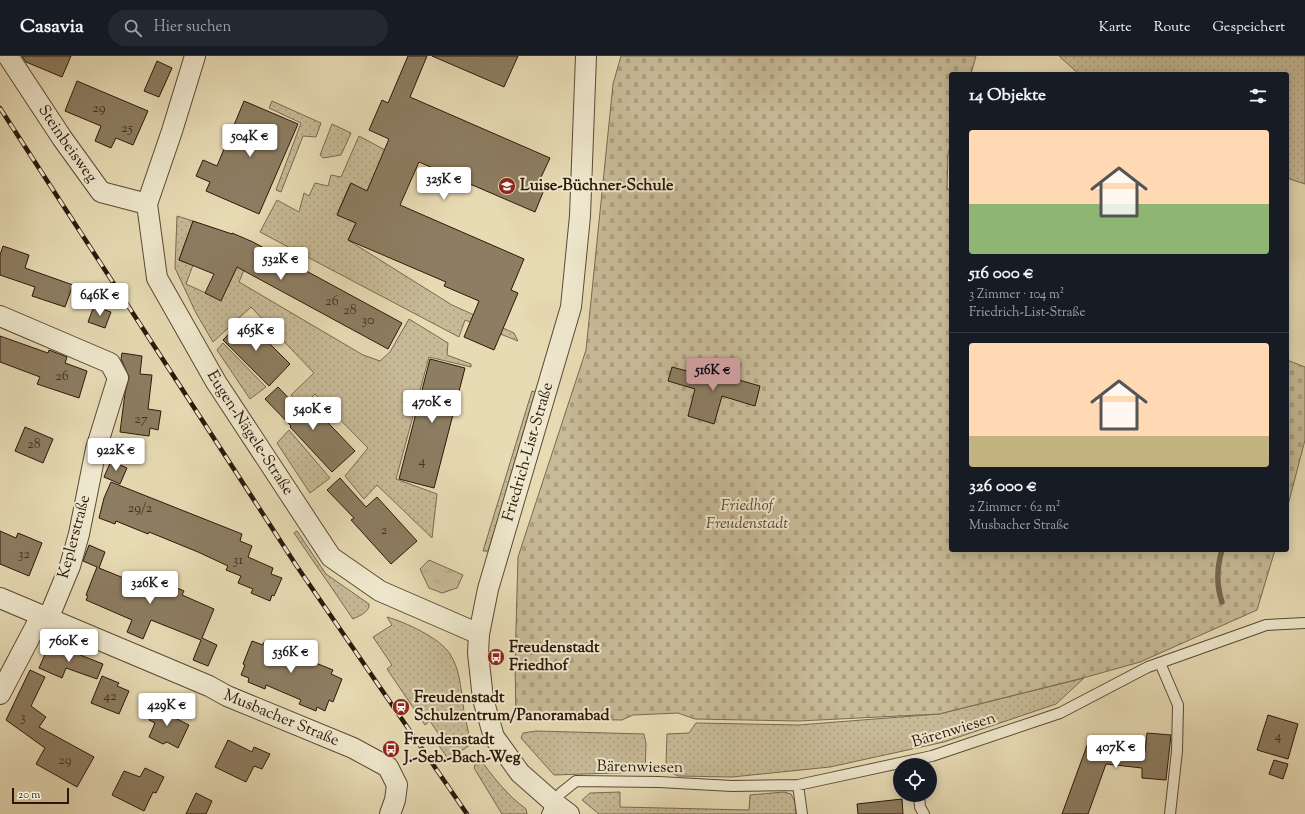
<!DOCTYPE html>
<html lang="de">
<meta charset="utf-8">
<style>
:root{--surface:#171b24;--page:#242831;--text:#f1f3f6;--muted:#9ea1a6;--line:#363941;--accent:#c59692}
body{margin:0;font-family:"Sorts Mill Goudy",serif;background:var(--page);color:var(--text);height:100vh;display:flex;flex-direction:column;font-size:15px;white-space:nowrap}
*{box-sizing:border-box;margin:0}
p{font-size:13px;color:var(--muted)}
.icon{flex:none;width:22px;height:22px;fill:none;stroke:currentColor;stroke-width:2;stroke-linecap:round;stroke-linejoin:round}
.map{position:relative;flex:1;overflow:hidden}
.side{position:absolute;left:949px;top:16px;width:340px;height:480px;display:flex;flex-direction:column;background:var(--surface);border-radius:4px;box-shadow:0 2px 10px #0003}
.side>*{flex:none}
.controls{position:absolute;left:893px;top:702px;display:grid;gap:8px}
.controls a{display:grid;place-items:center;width:44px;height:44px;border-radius:50%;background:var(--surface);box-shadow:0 2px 10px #0003;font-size:20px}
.scale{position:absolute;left:12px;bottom:10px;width:57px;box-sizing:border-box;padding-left:4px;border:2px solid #2b180a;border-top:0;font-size:11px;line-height:14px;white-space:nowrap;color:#2b180a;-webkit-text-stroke:3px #efe8ce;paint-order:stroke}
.price{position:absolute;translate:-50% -34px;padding:0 9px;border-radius:4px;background:#fff;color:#222;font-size:13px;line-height:26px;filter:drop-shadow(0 1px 2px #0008)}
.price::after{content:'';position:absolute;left:50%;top:24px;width:12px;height:9px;margin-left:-6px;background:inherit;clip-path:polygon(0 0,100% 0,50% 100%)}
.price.on{background:var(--accent);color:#111}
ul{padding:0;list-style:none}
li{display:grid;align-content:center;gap:8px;height:212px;padding:0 20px}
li+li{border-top:1px solid var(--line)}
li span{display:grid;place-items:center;height:124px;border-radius:4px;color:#555}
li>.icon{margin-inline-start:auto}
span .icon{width:72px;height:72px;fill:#fffc;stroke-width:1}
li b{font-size:17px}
h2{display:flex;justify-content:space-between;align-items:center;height:48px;padding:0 20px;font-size:17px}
header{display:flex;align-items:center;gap:24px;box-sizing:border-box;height:56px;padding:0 20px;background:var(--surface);border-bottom:1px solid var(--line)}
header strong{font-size:19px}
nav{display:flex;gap:22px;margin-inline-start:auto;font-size:14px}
.search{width:280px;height:36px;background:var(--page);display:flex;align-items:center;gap:10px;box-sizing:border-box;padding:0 14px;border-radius:22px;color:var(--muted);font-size:15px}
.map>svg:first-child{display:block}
</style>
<header>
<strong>Casavia</strong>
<div class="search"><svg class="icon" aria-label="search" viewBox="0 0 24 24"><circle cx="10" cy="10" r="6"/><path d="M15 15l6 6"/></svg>Hier suchen</div>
<nav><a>Karte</a><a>Route</a><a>Gespeichert</a></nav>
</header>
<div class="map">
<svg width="1305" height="758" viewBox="0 0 1305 758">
<defs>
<pattern id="grass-dots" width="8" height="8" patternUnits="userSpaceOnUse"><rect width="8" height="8" fill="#c7ba97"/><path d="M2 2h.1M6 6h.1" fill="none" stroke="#ab9f81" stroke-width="1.8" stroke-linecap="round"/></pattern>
<pattern id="cemetery-stones" width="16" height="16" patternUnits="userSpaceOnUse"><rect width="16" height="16" fill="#c7ba97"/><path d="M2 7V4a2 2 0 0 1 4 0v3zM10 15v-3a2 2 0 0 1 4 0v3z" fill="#ab9f81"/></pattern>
<pattern id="park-tufts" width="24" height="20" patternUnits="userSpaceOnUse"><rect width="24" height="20" fill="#c7ba97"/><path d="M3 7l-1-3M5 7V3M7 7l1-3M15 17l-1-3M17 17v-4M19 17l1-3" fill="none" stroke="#ab9f81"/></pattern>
</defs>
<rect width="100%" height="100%" fill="#e7dbb4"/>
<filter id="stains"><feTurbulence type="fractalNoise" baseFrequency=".005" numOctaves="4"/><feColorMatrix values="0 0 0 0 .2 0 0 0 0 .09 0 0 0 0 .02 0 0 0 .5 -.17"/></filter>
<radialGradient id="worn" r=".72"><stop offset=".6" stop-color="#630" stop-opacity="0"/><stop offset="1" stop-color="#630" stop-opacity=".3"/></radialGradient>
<path fill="url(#grass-dots)" stroke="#796950" d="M1059,0H1305V128L1287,122V18H1079Z
M272,45L321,67L316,81L303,80L281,136L276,134L301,67L269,52Z
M332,68L351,77L341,99L323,102L320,99Z
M359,80L385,94L367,135L350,128L337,158L356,167L348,184L452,249L514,277L518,285L465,264L459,281L260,176L277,144L299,156L304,137L309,140L315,127L328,130L331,119L341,121Z
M177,160L193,165L179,204L193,209L186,228L221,244L249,184L244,214L239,226L363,299L380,305L390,296L409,263L448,287L447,299L471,308V311L429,301L396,423L437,438L432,482L377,429L364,443L345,420L368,392L315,338L303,350L291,339L314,317L251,251L213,286L196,257L175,212Z
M223,287L266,331L250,343L217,294Z
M532,335L538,337L488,495H483Z
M289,374L330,422L310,437L277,387Z
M297,475L326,518L369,548C370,556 359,560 353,563L294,477Z
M387,561C405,566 440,582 450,598C462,616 461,641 465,661C467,670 469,679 471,688L449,704L439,690L444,686L430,665L425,669L387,613L392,609L373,581L392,569Z
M1084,622L1056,648L944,686L830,711L732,721L678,720L668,715L666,708L667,678L689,677L696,667L798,669L939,658Z
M536,675L644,678L646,688L645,716L554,719L521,682L523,677Z
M478,700C492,720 507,739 526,753L527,758H502L474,712Z
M620,736V751L749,754L750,739L784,736L791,738L795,746L796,758H599L582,744L590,737Z"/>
<path fill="url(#cemetery-stones)" stroke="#796950" d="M621,0H976L971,18H951V87L948,98L947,132L951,135V494H1275L1257,554L1140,606L1083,622L939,658L799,665L695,663L678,657L633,659L622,664L516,662L515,608L518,501L586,294L613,28Z
M1287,304L1305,311V384L1287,453Z"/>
<path fill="url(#park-tufts)" stroke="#796950" d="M429,504L463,519L457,532L442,537L429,532L420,513Z"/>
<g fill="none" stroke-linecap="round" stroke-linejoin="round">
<path stroke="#75654d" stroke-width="5.5" d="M1222,546C1216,529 1217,511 1222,494"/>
</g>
<path fill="#8d7d62" stroke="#2b180a" d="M22,0H71L62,21L26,6Z
M408,0H427L410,41L550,102L537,130L544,134L535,156L419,106L400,149L524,203L511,234L518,237L494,294L464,281L479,245L444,230L446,226L348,184L356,167L337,159L351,127L367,135L389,83L369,74L382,44L388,47Z
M432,0H518L504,31Z
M157,5L172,12L159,41L144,35Z
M77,25L148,55L133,89L116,82L111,92L95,85L101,70L65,55Z
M244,45L298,68L259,158L206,135L210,126L196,120L203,104L217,110Z
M193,165L232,178V177L253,186L402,267L388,293L237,211L221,245L205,237L214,218L179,204Z
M3,190L29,199L25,212L73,229L65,251L32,240L35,231L0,219V199Z
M94,250L111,256L105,272L88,266Z
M244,262L290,308L269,330L223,284Z
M0,280L48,297L49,294L67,301L65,307L87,315L79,342L37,328L40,321L0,306Z
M122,297L142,300L140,318L152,319L148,353L161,355L158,374L150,372L149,380L120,376L125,337L129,321L121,303Z
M430,303L465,312L434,432L399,423Z
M672,311L698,318L700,313L760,330L755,350L722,340L714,368L688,360L695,333L668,325Z
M278,331L304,358L312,350L355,395L332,416L290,371L291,370L265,343Z
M25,371L53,383L43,407L15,395Z
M111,405L127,412L120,428L104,421Z
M340,422L366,451L377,441L417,485L391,508L351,464L354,462L327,434Z
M111,426L242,478L240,485L252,490L248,501L273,512L271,518L282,522L274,540L272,539L270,545L251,537L253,533L238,527L241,520L226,514L228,510L198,496L149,476L148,478L116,465L115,468L99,462L104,442Z
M0,475L16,482L18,477L42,487L29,520L0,508Z
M89,489L105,496L99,512L131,525L133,520L163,533L166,527L184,535L182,539L214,553L202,582L217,589L208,610L193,604L201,584L151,564L143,583L127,576L132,564L86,544L88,540L86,539L97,511L83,505Z
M252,585L263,589L264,586L292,597L295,588L309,594L306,603L333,614L331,618L342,623L333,646L329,644L325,655L317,651L316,655L299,648L301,644L266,629L265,633L248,626L249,622L241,619L245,609L243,608Z
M50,587L103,608L97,623L66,612L62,622L39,612Z
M30,614L45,621L31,650L46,661L39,671L94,701L77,731L36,708L45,692L6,664Z
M102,620L119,627L117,630L129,635L119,658L91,647Z
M156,648L173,655L171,660L189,669L178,692L167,686L163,688L149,681L155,667L149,664Z
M1268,659L1298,668L1288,703L1257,694Z
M1147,677L1171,679L1166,724L1142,722V712L1106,708L1088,758H1062L1089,684L1110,690V693L1145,696Z
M228,684L252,696L254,691L270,698L262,713L254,710L246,726L215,711Z
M1274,704L1288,708L1283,723L1269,718Z
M145,712L164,721L156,737L153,736L144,755L112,739L124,715L140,721Z
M196,737L212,745L206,758H186Z
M902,743L903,758H858L857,748Z"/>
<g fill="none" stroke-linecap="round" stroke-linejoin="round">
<defs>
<path id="lane" d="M1160,607L1178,649L1177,695L1170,758
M798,729L802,758
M919,739L920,751L924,758
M547,758L553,746L561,737L576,725L659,726L732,730L798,729L932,700L1060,657L1148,611L1255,573L1266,569L1305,567"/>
<g id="street">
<path id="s1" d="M8,0L62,82L101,136L147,148"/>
<path id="s2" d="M195,0L172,75L147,148L157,222L216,326L331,501L380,535L479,578"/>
<path d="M0,260L110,307L118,322L96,393L79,478L70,510L48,563"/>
<path id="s3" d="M0,542L209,630L227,640L353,692L388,711L397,729L395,744L390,758"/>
<path d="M0,638L41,560"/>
<path id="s4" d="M569,758L553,746L520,717L494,681L483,643L478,597L479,578L488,533L571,251L580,160L586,0"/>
</g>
</defs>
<use href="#lane" stroke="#5a4934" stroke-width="12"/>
<use href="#street" stroke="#5a4934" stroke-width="22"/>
<use href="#lane" stroke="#efe8ce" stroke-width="10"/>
<use href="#street" stroke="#efe8ce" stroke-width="20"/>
<defs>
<path id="rail" d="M0,52L296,509L467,758"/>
</defs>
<use href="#rail" stroke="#2b180a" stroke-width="4.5"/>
<use href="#rail" stroke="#efe8ce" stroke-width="3" stroke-dasharray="9" stroke-linecap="butt"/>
</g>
<defs>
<symbol id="school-disc" viewBox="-11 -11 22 22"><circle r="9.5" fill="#8f2418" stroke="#efe8ce"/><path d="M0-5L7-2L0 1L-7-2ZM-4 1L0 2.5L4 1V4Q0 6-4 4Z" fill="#fff"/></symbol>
<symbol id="bus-disc" viewBox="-11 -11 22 22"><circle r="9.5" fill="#8f2418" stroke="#efe8ce"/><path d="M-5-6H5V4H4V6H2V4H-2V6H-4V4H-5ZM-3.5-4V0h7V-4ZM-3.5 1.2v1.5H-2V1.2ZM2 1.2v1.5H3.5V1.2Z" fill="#fff"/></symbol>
<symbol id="station-disc" viewBox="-11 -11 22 22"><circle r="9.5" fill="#8f2418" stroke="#efe8ce"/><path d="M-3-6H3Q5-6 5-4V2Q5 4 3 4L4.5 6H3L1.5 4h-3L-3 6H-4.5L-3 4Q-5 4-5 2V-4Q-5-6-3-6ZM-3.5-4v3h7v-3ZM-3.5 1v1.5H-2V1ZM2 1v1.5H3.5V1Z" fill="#fff"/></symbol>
</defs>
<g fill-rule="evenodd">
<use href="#school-disc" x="497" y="120" width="20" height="20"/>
<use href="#bus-disc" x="486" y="591" width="20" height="20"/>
<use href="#station-disc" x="391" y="641" width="20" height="20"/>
<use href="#bus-disc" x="381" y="683" width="20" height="20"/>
</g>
<g text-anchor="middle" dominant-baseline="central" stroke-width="4" stroke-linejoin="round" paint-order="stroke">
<g font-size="14" fill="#443120">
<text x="99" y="53">29</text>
<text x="127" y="73">25</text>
<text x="332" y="246">26</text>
<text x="350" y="255">28</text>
<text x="368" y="265">30</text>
<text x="62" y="321">26</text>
<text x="141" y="364">27</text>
<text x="34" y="389">28</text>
<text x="422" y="406">4</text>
<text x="140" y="453">29/2</text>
<text x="384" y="475">2</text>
<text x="24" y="499">32</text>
<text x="238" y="505">31</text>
<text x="110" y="641">42</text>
<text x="23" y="662">3</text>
<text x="1278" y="681">4</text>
<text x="65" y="705">29</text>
</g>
<g font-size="16" fill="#2b180a" stroke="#efe8ce">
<text stroke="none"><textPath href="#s1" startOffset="106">Steinbeisweg</textPath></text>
<text stroke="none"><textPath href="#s2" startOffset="411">Eugen-Nägele-Straße</textPath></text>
<text stroke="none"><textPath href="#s4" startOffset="402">Friedrich-List-Straße</textPath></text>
<text transform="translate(75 481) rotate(-75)">Keplerstraße</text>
<text stroke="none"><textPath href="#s3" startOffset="306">Musbacher Straße</textPath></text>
<text transform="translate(954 675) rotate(-17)">Bärenwiesen</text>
<text transform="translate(640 712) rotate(1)">Bärenwiesen</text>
</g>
<g font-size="16" font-weight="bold" fill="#2b180a" stroke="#efe8ce" text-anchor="start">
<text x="520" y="130">Luise-Büchner-Schule</text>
<text x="509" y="592">Freudenstadt<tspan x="509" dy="18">Friedhof</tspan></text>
<text x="414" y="642">Freudenstadt<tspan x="414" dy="18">Schulzentrum/Panoramabad</tspan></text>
<text x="404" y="684">Freudenstadt<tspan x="404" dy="18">J.-Seb.-Bach-Weg</tspan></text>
</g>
<g font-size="16" font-style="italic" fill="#5a4934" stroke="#efe8ce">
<text x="747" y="450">Friedhof<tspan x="747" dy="18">Freudenstadt</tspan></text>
</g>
</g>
<rect width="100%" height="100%" filter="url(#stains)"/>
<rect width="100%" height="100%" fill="url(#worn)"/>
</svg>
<div class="controls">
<a><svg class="icon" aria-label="locate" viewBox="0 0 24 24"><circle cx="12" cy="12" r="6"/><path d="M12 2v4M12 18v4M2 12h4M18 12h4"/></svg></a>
</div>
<div class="scale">20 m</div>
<b class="price" style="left:250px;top:102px">504K €</b>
<b class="price" style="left:444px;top:145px">325K €</b>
<b class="price" style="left:281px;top:225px">532K €</b>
<b class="price" style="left:100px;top:261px">646K €</b>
<b class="price" style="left:256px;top:296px">465K €</b>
<b class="price on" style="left:713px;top:336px">516K €</b>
<b class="price" style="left:432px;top:368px">470K €</b>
<b class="price" style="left:313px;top:375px">540K €</b>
<b class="price" style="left:116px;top:416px">922K €</b>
<b class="price" style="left:150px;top:549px">326K €</b>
<b class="price" style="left:69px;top:607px">760K €</b>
<b class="price" style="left:291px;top:618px">536K €</b>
<b class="price" style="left:167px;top:671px">429K €</b>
<b class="price" style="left:1116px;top:713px">407K €</b>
<section class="side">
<h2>14 Objekte<svg class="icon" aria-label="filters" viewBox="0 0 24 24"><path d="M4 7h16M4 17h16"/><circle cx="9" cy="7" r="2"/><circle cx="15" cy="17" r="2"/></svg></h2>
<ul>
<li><span style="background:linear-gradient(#ffd9b3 60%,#8fb573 0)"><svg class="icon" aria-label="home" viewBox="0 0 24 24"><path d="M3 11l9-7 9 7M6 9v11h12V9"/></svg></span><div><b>516 000 €</b><p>3 Zimmer · 104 m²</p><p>Friedrich-List-Straße</p></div></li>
<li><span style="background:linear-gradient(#ffd9b3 75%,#c2b280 0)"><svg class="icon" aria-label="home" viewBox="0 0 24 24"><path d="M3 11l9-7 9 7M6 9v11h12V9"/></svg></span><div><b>326 000 €</b><p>2 Zimmer · 62 m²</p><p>Musbacher Straße</p></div></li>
</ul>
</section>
</div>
